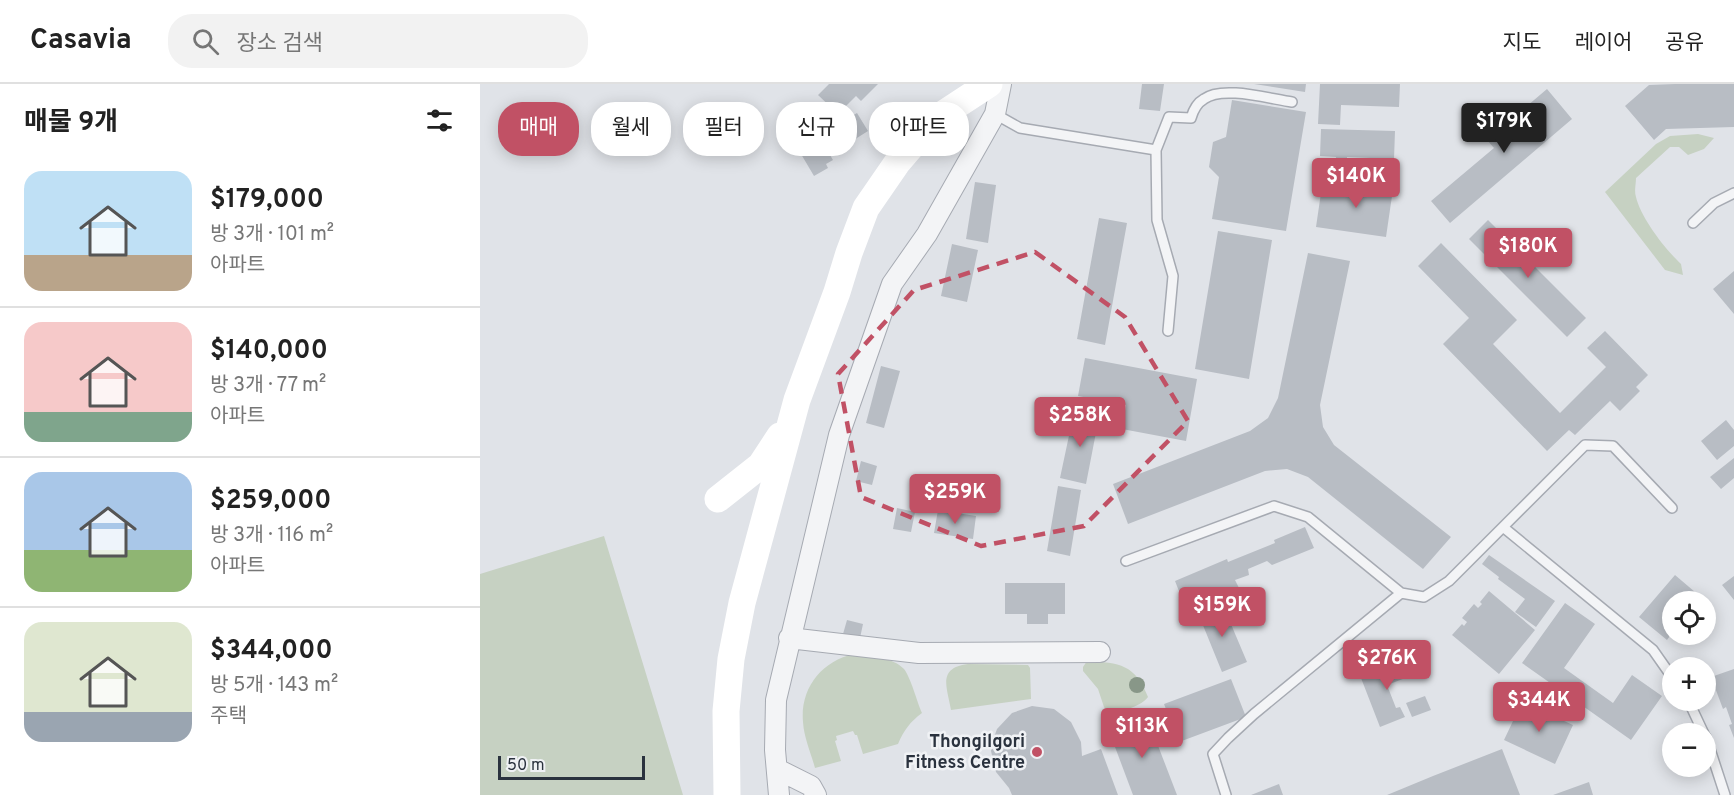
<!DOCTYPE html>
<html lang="ko">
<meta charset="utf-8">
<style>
:root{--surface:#fff;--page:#f2f2f2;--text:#222;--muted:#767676;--line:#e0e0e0;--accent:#c15165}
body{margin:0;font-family:Overpass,"Noto Sans KR",sans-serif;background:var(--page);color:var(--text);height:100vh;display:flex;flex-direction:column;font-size:22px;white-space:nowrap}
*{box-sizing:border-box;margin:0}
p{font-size:20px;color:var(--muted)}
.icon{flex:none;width:33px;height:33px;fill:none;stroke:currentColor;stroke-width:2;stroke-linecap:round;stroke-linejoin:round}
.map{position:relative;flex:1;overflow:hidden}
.sheet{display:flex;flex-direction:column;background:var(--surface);width:480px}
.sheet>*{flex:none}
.top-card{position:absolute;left:18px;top:18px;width:570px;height:54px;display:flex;gap:12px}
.fabs{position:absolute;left:1182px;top:507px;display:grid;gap:12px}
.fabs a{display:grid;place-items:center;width:54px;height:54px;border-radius:50%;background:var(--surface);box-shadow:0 3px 15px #0003;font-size:30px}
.scale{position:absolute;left:18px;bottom:15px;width:147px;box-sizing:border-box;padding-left:6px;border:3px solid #2a323e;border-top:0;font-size:16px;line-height:21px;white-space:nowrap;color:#2a323e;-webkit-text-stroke:4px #f0f2f5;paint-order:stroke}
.price{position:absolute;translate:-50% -51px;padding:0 14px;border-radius:6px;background:var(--accent);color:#fff;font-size:20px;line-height:39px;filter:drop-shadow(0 2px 3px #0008)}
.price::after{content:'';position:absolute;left:50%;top:36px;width:18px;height:14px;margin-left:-9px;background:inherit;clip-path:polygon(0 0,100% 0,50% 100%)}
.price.current{background:#222;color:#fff}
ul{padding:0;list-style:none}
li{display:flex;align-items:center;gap:18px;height:150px;padding:0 24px}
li+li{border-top:2px solid var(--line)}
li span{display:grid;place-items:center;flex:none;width:168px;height:120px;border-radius:18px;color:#555}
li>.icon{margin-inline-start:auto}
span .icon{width:72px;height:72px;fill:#fffc;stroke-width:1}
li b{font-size:26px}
h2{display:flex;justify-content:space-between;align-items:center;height:72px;padding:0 24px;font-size:26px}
.tag{padding:0 21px;border-radius:24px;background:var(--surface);box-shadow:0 3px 15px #0003;font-size:21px;line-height:54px}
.tag.current{background:var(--accent);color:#fff}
header{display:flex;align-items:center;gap:36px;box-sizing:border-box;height:84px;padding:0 30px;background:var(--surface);border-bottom:2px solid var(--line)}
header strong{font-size:28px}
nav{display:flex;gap:33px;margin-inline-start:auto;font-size:21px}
.search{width:420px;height:54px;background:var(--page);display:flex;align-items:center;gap:15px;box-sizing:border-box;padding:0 21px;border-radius:24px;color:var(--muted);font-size:22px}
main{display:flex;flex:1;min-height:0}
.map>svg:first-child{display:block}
</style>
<header>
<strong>Casavia</strong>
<div class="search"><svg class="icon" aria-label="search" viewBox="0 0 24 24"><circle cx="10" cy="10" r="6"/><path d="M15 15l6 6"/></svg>장소 검색</div>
<nav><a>지도</a><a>레이어</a><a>공유</a></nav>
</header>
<main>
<section class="sheet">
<h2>매물 9개<svg class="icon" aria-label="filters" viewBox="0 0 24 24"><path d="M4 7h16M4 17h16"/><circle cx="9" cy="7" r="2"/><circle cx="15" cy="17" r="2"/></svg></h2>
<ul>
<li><span style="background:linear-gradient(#bfe0f5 70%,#b9a48a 0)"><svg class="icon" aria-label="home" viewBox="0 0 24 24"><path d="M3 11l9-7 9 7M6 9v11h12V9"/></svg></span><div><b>$179,000</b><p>방 3개 · 101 m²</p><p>아파트</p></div></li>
<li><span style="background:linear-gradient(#f6c9c9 75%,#7fa58c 0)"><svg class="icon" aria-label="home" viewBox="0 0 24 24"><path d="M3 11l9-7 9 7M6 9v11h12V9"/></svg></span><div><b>$140,000</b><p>방 3개 · 77 m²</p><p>아파트</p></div></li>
<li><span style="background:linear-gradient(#a9c7e8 65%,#8fb573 0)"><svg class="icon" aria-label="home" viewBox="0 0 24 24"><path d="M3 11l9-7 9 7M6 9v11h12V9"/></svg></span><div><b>$259,000</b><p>방 3개 · 116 m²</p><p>아파트</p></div></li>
<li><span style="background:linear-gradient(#dfe7d0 75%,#9aa5b1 0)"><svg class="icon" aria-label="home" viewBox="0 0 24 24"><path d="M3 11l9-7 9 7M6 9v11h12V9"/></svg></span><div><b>$344,000</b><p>방 5개 · 143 m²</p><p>주택</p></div></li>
</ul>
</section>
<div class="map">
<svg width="1254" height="711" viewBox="0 0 1254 711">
<rect width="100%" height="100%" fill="#e0e3e8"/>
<path fill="#c6d1c2" d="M1218,50L1234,54L1224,65L1208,71L1199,63H1190L1156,94C1156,100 1154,107 1156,113C1161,134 1185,165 1201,180L1203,191L1185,186L1125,108L1176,60L1190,52Z
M124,452L203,711H0V490Z
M374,570C389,572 413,573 424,585C431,594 437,618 442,629C430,638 424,646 418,660L383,670L377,651H375L373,647L356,652L357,656L355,657L361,677L335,684C331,669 324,654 323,638C320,605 341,577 374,570Z
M607,577C640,579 655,580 668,613C662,622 639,629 628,628L624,623L618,605L603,587V583Z
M488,580L548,581L550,584L551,615L471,626C467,603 457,584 488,580Z"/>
<path fill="#b8bdc4" d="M349,0H398L381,17L376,12L358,30L338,11Z
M662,0H684L680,27L659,25Z
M774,0H826L825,8Z
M840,0H920L919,23L861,21L860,41L838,40Z
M1195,0H1254V43L1186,45L1174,56L1145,22L1169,1Z
M1067,5L1092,35L970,139L951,117L1014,64L1007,56Z
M752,16L826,28L806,147L732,135L739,93L729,83L733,58L746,53Z
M377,29L388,47L350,71L353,76L346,80L348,84L334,92L321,70L371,38L369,34Z
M841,45L915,47L914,75L867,73V84H855L856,73L840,72Z
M885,92L902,94L900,111L912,112L906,153L836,143L842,102L883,107Z
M495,98L516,101L508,159L486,155Z
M619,134L647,139L625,261L597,255Z
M1008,136L1106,234L1087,253L989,155Z
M738,147L792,156L769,295L715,285Z
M961,159L1037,236L1013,260L1080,329L1126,283L1107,264L1125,247L1168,291L1156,303L1160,307L1140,327L1130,317L1095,351L1089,346L1067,367L963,260L989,234L938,182Z
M472,160L498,166L487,218L461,212Z
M828,169L870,177L840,321L843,343L854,361L971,453L943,485L828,393L807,385L785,387L648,440L633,400L770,347L788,334L798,314Z
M1254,187V230L1233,205Z
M605,274L717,295L706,357L642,345L646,321L598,312Z
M401,282L420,287L404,344L386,339Z
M594,328L619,333L606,400L580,394Z
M1246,336L1254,346V362L1237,376L1221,357Z
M1254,374V394L1241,405L1230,393Z
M381,377L397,382L392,401L376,397Z
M578,402L601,406L590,472L567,467Z
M417,424L435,428L431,448L413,445Z
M458,426L496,432L493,455L454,449Z
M825,443L834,464L792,481L787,477L768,485L769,491L755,496L759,504L706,525L695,497L747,475L748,478L795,459L794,456Z
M1009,471L1075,517L1056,543L1035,528L1045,515L1018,495L1019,493L1002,480Z
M1195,491L1222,514L1219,518H1192V549L1187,556L1159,533Z
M1254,492V516L1242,501Z
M525,499H585V530H568V540H547V530H525Z
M1009,507L1055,546L1019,590L972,551L982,540L984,542L987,538L982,534L994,520L998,524L1002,520L1000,518Z
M742,519L767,578L742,588L718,529Z
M1085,519L1115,540L1084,584L1133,619L1152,591L1182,612L1151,656L1042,579Z
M367,536L383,540L380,554L363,550Z
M930,575L936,590L907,601L916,624L920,623L925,633L900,643L881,594Z
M1254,585V654L1249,641L1252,640L1246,623L1243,625L1231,593Z
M751,595L766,633L699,658L684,620Z
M945,612L951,626L932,633L926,619Z
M1042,618L1093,641L1075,680L1024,656Z
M552,622L574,625L591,638L601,658L602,672L621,665L638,711H532L529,704L516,688L511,667L513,656L517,645L532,629Z
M667,633L697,711H653L629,647Z
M1022,665L1040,711H907L953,692Z
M1109,698L1113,711H1073Z
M799,700L803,711H771Z"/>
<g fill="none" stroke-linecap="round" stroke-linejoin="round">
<defs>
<path id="service" d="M515,30L540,44L676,66
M1213,139L1234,119L1254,109
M688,247L693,192L677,136L676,66L689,33L711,34C713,27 717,19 724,15C742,1 790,15 812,18
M1023,443L1173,566L1192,593
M646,477L794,422L828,433L921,509L944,513L969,497L1105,361L1133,362L1192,424
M1208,616L1224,650
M1226,653L1245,711
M746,711L733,670L748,654L774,630L921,509"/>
<path id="minor" d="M309,554L439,569L620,568
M297,685L331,702L336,711
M299,711L295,666L296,616L359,351L412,200L447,150L515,30L521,0"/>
</defs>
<use href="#service" stroke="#a6aab2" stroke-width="12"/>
<use href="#minor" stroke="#a6aab2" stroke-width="22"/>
<use href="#service" stroke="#f3f4f6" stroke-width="9"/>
<use href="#minor" stroke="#f3f4f6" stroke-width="20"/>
<path stroke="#fff" stroke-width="27" d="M238,415L281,381L300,352
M247,711L246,627L251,575L262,519L317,316L357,208L369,169L386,124L417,79L454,36L509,0"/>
</g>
<circle fill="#889788" cx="657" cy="601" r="8"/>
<path fill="none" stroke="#c15165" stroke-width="4.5" stroke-dasharray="12 8" stroke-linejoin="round" d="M555,168L645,233L708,337L604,442L501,462L381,413L358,290L434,206Z"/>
<circle fill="#c15165" stroke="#f0f2f5" stroke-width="2" cx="557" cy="668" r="6"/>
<g text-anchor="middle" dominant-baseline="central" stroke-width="5" stroke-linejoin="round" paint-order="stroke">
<g font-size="18" font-weight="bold" fill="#2a323e" stroke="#f0f2f5" text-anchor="end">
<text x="545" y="658">Thongilgori<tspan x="545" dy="21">Fitness Centre</tspan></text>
</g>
</g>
</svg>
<div class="fabs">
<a><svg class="icon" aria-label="locate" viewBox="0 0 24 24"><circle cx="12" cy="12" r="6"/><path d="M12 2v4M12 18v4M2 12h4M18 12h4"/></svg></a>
<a>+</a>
<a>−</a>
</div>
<div class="scale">50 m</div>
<b class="price current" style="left:1024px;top:70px">$179K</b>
<b class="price" style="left:876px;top:125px">$140K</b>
<b class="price" style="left:1048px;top:195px">$180K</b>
<b class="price" style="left:600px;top:364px">$258K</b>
<b class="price" style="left:475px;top:441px">$259K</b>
<b class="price" style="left:742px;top:554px">$159K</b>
<b class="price" style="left:907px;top:607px">$276K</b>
<b class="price" style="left:1059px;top:649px">$344K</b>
<b class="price" style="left:662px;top:675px">$113K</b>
<div class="top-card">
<a class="tag current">매매</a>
<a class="tag">월세</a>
<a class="tag">필터</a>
<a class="tag">신규</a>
<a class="tag">아파트</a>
</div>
</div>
</main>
